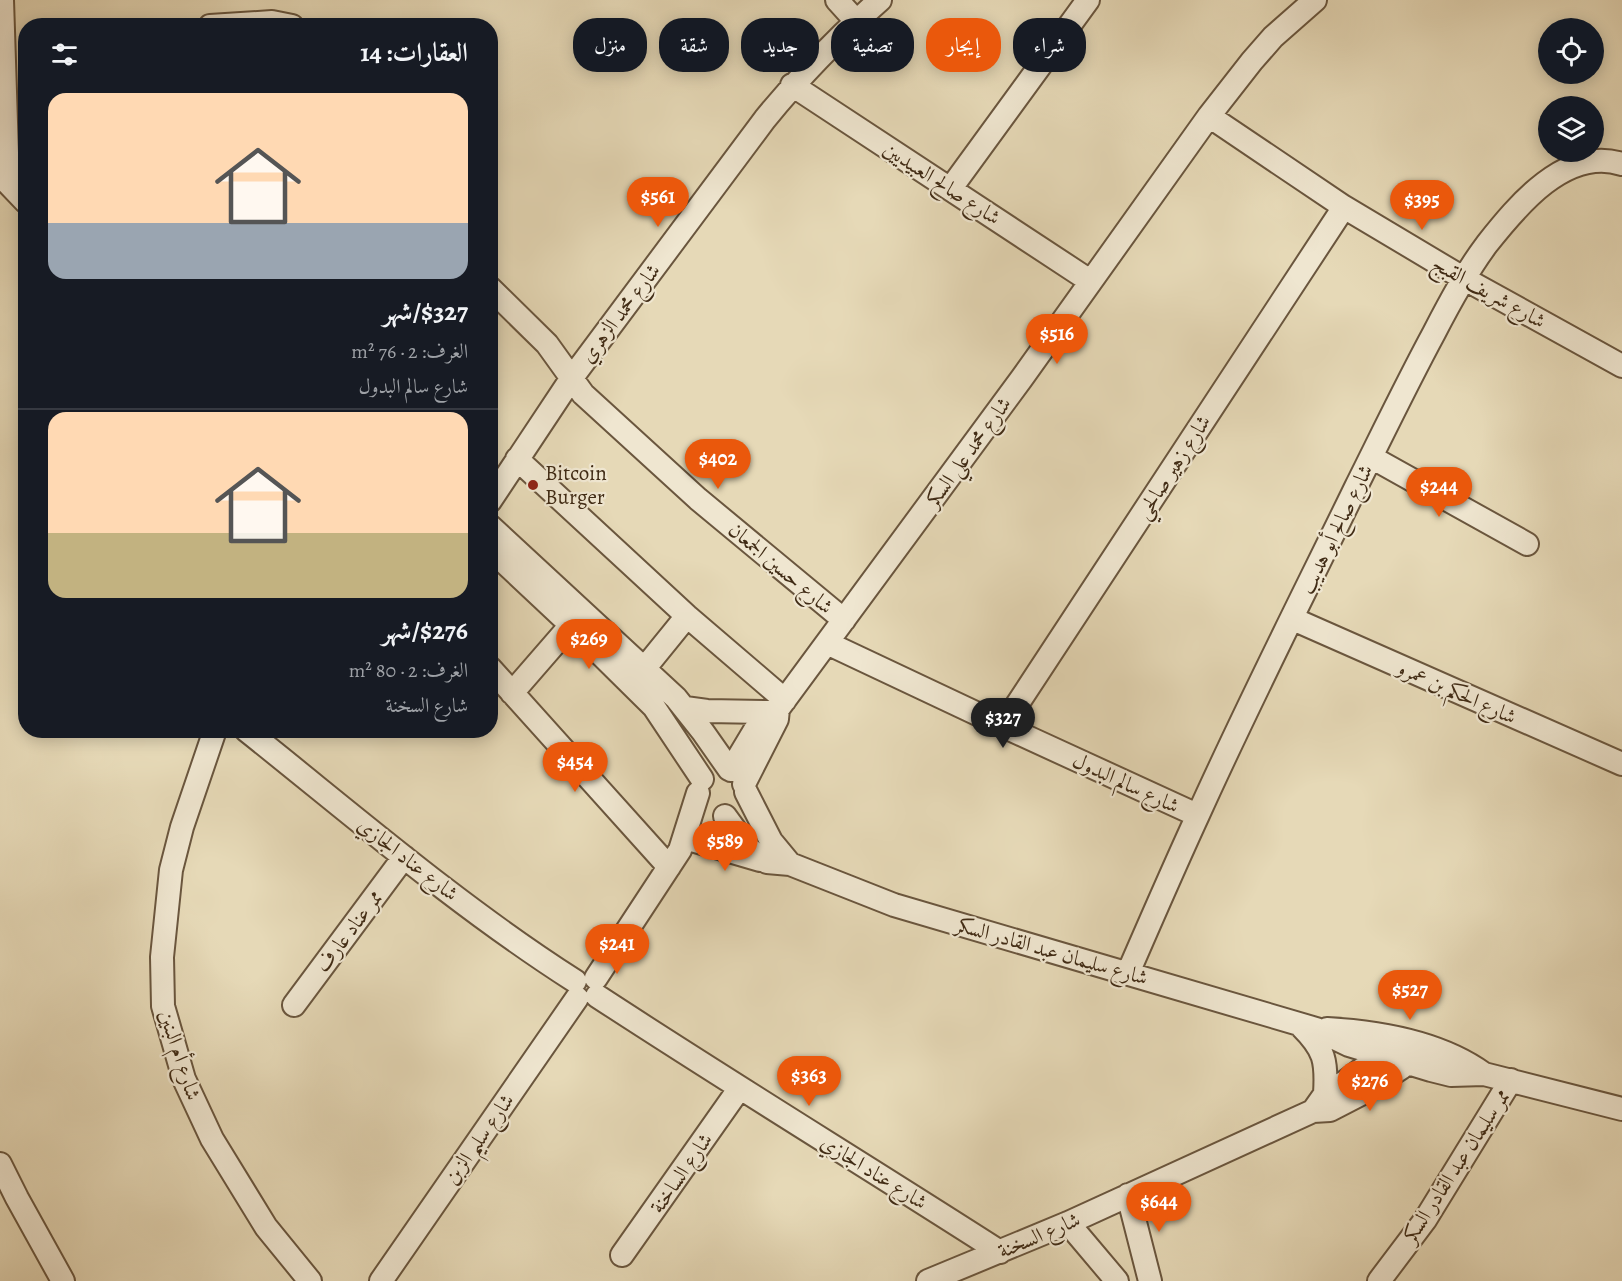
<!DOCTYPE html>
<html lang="ar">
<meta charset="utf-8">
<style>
:root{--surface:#171b24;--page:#20242c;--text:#f1f3f6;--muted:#9ea1a6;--line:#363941;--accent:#ea580c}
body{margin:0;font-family:Alegreya,Amiri,serif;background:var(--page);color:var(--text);direction:rtl;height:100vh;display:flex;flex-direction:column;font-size:22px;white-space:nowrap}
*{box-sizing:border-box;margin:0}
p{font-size:20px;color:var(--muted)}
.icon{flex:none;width:33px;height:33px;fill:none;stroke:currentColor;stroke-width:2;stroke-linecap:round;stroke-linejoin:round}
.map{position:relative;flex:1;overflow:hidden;direction:ltr}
.details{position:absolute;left:18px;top:18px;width:480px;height:720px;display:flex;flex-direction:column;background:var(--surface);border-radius:24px;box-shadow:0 3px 15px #0003;direction:rtl}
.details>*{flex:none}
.hud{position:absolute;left:516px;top:18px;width:570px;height:54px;direction:rtl;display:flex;gap:12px}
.controls{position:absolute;left:1538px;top:18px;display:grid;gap:12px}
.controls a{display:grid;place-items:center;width:66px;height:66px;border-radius:50%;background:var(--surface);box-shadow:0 3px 15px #0003;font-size:30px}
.price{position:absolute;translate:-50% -51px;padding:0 14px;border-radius:21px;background:var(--accent);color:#fff;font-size:20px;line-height:39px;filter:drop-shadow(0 2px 3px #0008)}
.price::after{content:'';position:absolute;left:50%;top:36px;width:18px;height:14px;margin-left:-9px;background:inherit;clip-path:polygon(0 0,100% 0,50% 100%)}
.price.on{background:#222;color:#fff}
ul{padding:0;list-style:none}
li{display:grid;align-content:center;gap:12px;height:318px;padding:0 30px}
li+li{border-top:2px solid var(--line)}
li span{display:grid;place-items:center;height:186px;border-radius:18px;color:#555}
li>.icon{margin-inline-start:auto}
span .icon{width:108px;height:108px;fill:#fffc;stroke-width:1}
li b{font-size:26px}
h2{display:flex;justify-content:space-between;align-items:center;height:72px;padding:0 30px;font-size:26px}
.chip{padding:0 21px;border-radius:24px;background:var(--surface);box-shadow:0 3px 15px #0003;font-size:21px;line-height:54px}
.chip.on{background:var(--accent);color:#fff}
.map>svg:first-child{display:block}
</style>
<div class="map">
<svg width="1622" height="1281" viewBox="0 0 1622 1281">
<rect width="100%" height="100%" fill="#e6d9b7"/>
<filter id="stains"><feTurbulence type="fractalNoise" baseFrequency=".00333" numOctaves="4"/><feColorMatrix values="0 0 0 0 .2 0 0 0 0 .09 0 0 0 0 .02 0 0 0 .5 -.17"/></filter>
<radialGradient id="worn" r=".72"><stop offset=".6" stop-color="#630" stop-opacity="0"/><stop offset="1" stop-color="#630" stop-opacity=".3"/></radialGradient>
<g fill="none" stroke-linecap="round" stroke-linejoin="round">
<defs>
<path id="minor" d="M2,0L8,183
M837,0L856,21
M210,26L272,22L292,26
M792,85L1090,281
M1209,116L1344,207L1463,278L1622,366
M0,175L26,202
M951,188L1088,0
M490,288L547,344L583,394L698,499L844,620
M1371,457L1527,544
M517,459L687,616L785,700
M490,501L571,379L765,119C800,76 838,37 880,0
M490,526L676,698L703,732L729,769
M490,549L571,625L654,707L702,779
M1293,619L1622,764
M827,643L1003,726L1197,815
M490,668L669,867
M644,669L687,616
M512,693L571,625
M685,708L707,711L769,712
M1003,726L1344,207
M215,730L182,827L171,870L162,957L163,1006L184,1079L212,1139L266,1227L310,1281
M246,730C354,816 459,907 575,981
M731,770L755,730L771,712
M744,784L777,719L778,709L1022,378L1209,116L1252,61L1273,37L1315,0
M746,792L771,841L790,864
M725,816L749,849L767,862L790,864L894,905L1316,1029L1349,1045L1431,1070L1451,1075L1484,1074L1622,1109
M695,841L760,860
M1128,973C1151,920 1174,867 1198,815C1248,704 1303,596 1356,487C1382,435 1407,383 1434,333C1450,302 1466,272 1487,244C1517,206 1566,146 1622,164
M596,978L680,850L698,793
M597,996C730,1083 866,1166 1000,1252
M294,1005L404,857
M1301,1026C1325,1050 1327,1061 1325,1094
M1327,1029C1380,1032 1440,1042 1484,1074
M1313,1111L1325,1094L1345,1082L1381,1055L1387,1046
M0,1164L17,1198L63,1281
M1128,1195L1150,1281
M1068,1223L1117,1281
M622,1255L739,1089
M381,1281L577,998
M928,1281L1068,1223L1313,1111L1330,1110L1361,1094L1401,1068L1407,1063L1416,1044
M1379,1281L1425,1220L1511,1080"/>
</defs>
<use href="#minor" stroke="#6a563e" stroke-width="26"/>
<use href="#minor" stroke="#efe6d0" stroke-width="22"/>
</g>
<circle fill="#8f2418" stroke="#efe6d0" stroke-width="2" cx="533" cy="485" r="6"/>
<g text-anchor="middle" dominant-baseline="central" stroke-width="4.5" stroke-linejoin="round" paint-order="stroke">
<g font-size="21" fill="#402b15" stroke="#efe6d0">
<text transform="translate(942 183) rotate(33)">شارع صالح العبيديين</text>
<text transform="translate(1489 292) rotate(29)">شارع شريف القبج</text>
<text transform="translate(620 313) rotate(-53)">شارع محمد الزهري</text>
<text transform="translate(968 452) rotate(-54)">شارع محمد علي السكر</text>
<text transform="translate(1173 467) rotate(-57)">شارع زهير صالحي</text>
<text transform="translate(1336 529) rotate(-64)">شارع صالح أبو هديب</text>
<text transform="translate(781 568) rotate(40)">شارع حسين الجمعان</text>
<text transform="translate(1457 692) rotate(24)">شارع الحكم بن عمرو</text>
<text transform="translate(1126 783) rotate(25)">شارع سالم البدول</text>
<text transform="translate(408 859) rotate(38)">شارع عناد الجازي</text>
<text transform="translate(349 931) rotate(-53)">ممر عناد عارف</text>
<text transform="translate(1052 951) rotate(16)">شارع سليمان عبد القادر السكر</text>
<text transform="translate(180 1055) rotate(72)">شارع أم البنين</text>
<text transform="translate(479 1139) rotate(-55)">شارع سليم الزبن</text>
<text transform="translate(1456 1166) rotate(-57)">ممر سليمان عبد القادر السكر</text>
<text transform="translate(874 1172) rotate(32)">شارع عناد الجازي</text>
<text transform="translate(681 1173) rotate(-55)">شارع الساخنة</text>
<text transform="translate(1039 1235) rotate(-23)">شارع السخنة</text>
</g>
<g font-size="21" fill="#402b15" stroke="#efe6d0" text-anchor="start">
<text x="545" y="473">Bitcoin<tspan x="545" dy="24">Burger</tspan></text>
</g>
</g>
<rect width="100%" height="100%" filter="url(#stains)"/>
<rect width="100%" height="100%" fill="url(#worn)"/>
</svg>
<div class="controls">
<a><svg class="icon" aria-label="locate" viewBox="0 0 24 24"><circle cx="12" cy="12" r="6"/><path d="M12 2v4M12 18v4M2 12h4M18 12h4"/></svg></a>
<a><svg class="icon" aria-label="layers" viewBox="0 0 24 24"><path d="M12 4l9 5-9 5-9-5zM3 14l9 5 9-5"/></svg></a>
</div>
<b class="price" style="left:658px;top:228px">$561</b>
<b class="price" style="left:1422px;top:231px">$395</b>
<b class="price" style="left:1057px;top:365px">$516</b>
<b class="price" style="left:718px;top:490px">$402</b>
<b class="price" style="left:1439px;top:518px">$244</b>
<b class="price" style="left:589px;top:670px">$269</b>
<b class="price on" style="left:1003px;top:749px">$327</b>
<b class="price" style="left:575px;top:793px">$454</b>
<b class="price" style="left:725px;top:872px">$589</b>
<b class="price" style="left:617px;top:975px">$241</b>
<b class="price" style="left:1410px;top:1021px">$527</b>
<b class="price" style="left:809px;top:1107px">$363</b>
<b class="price" style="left:1370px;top:1112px">$276</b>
<b class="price" style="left:1159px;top:1233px">$644</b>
<div class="hud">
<a class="chip">شراء</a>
<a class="chip on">إيجار</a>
<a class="chip">تصفية</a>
<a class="chip">جديد</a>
<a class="chip">شقة</a>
<a class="chip">منزل</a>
</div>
<section class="details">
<h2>العقارات: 14<svg class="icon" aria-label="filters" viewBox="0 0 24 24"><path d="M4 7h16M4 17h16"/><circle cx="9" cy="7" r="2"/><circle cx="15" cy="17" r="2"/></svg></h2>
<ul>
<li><span style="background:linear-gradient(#ffd9b3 70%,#9aa5b1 0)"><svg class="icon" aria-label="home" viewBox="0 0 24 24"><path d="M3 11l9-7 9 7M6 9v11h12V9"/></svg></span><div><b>$327/شهر</b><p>الغرف: 2 · 76 m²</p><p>شارع سالم البدول</p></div></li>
<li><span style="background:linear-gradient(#ffd9b3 65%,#c2b280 0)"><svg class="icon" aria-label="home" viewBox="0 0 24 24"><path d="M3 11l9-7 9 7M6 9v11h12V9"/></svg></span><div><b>$276/شهر</b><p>الغرف: 2 · 80 m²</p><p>شارع السخنة</p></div></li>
</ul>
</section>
</div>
